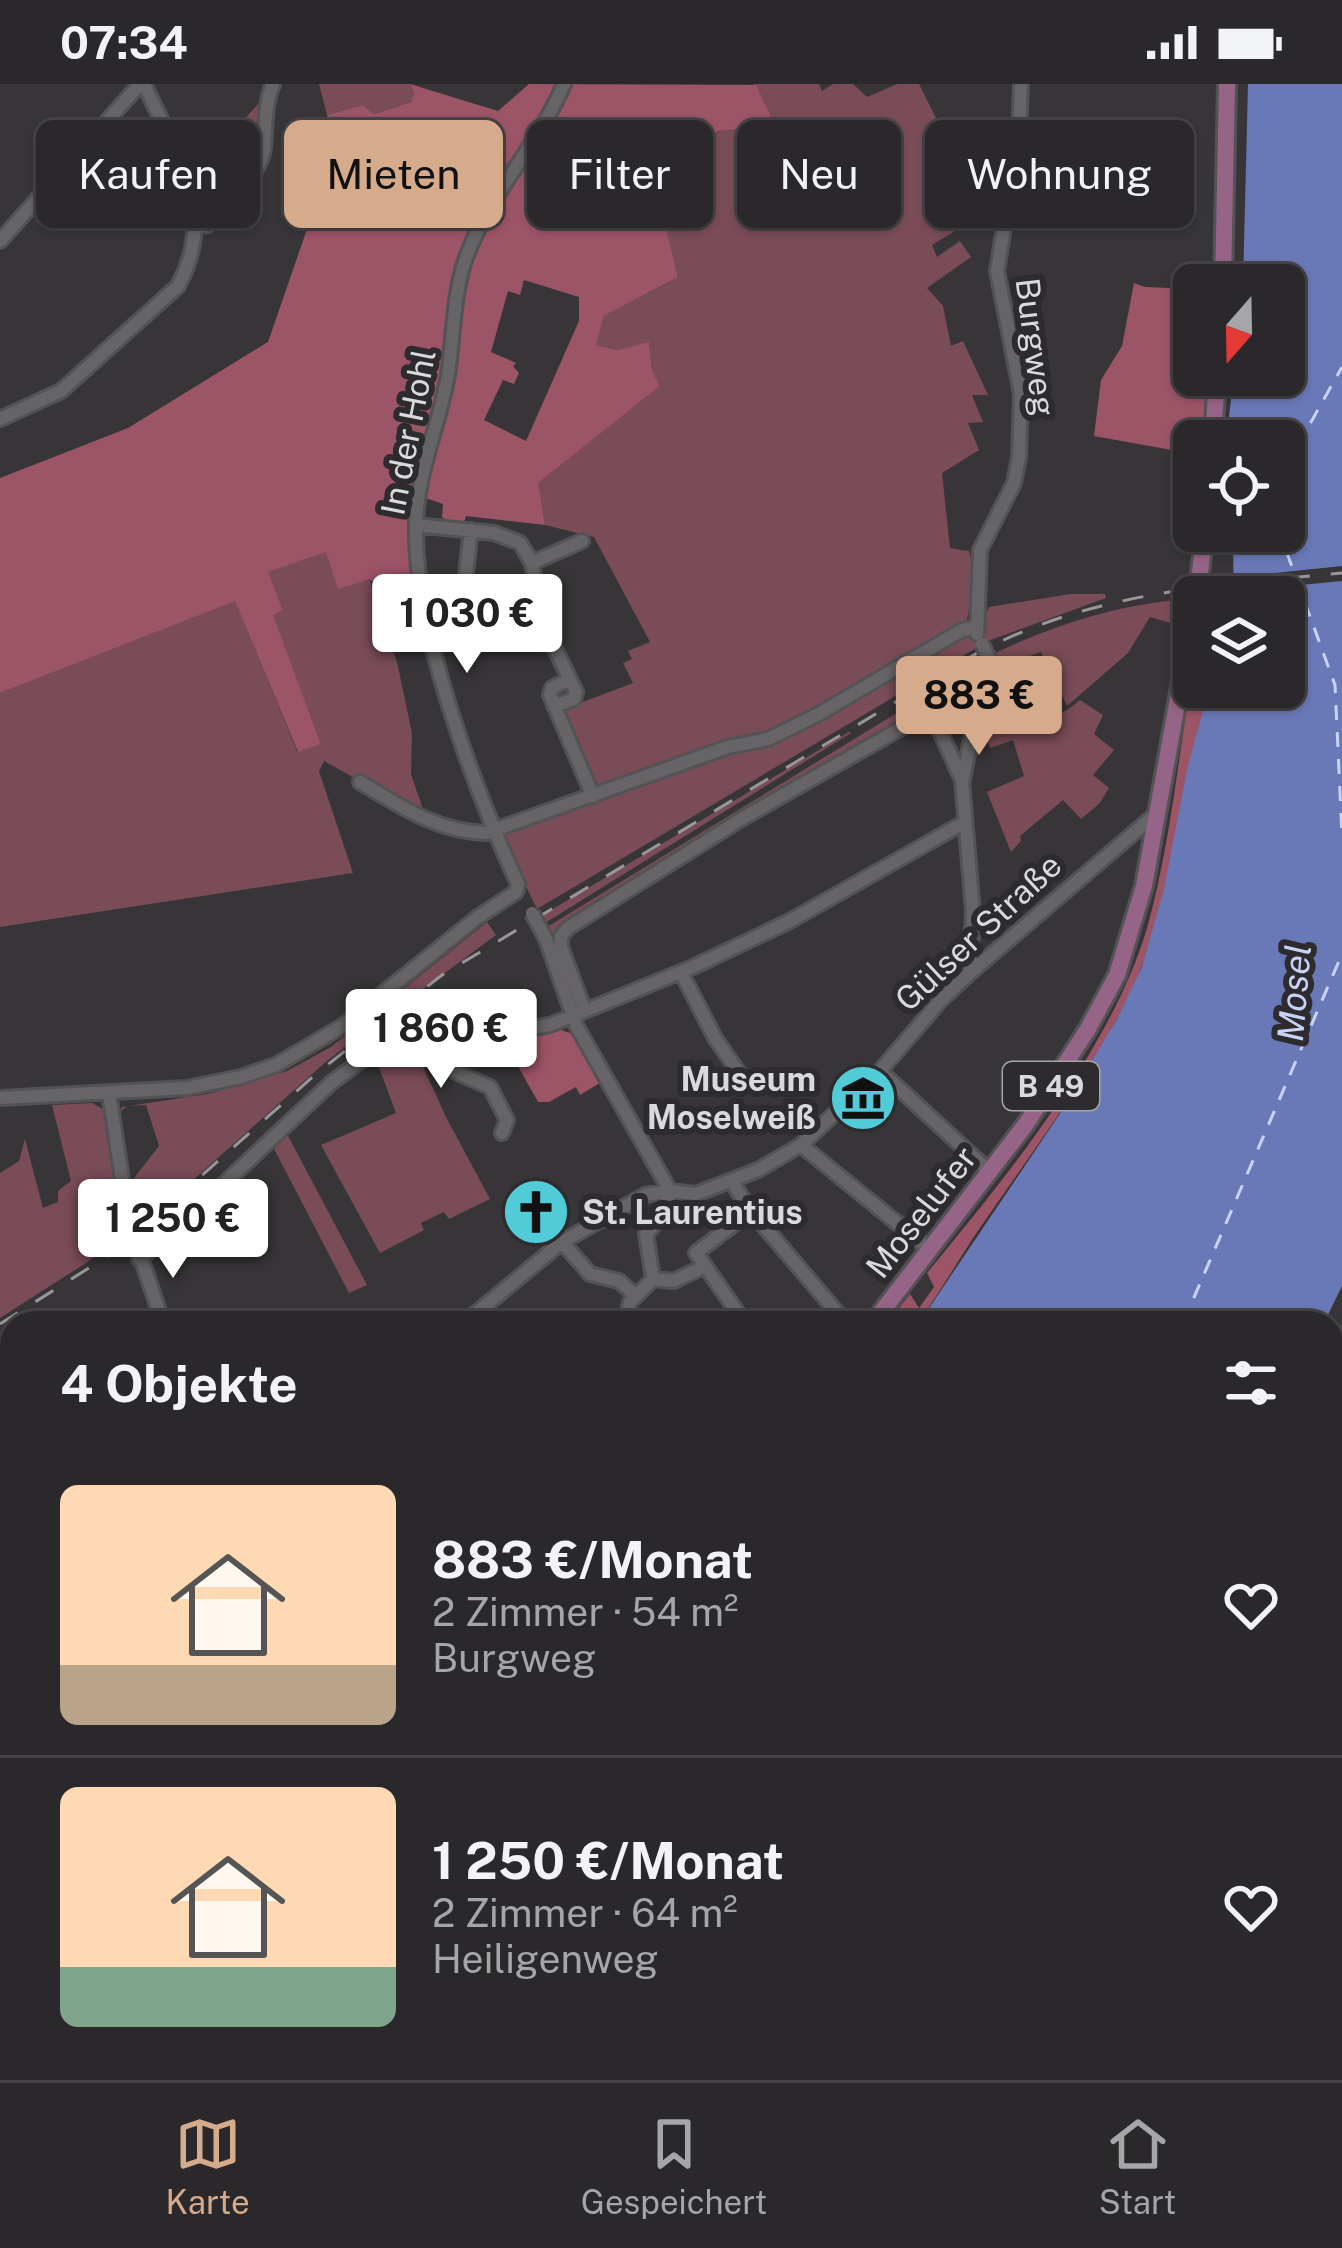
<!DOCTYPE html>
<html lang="de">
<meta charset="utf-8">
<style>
:root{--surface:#2a282a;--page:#363436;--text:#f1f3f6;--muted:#a5a6a8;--line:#464447;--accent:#d6ab8b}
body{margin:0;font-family:"Public Sans",sans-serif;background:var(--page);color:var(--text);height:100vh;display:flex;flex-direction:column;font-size:45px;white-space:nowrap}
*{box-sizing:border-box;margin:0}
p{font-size:39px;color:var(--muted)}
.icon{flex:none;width:66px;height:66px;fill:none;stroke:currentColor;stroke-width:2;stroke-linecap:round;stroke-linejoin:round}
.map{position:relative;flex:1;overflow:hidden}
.drawer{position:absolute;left:0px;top:1227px;width:1344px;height:771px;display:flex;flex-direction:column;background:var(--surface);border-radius:36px 36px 0 0;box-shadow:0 3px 9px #0004,0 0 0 3px var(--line)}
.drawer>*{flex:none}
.top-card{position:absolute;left:36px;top:36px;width:1272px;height:108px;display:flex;gap:24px}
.needle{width:78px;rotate:200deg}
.tools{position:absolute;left:1173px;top:180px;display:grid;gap:24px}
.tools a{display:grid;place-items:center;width:132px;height:132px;border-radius:18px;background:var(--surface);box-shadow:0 3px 9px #0004,0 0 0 3px var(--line);font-size:60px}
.price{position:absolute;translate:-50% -102px;padding:0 27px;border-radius:12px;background:#fff;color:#222;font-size:39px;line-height:78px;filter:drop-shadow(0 3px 6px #0008)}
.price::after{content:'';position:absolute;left:50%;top:72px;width:36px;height:27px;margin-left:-18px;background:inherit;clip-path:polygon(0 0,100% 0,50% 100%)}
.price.current{background:var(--accent);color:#111}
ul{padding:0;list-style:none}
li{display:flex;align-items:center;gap:36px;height:300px;padding:0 60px}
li+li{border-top:3px solid var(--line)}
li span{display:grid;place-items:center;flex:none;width:336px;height:240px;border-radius:18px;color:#555}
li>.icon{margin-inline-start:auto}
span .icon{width:144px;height:144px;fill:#fffc;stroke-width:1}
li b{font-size:51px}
h2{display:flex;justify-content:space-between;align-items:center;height:144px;padding:0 60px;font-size:51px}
.chip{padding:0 42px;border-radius:18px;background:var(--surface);box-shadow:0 3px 9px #0004,0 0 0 3px var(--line);font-size:42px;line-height:108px}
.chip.current{background:var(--accent);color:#111}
.status{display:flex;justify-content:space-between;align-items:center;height:84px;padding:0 60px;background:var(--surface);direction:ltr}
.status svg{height:33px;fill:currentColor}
.tab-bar{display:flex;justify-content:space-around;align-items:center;height:168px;border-top:3px solid var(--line);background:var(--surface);font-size:33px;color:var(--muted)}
.tab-bar a{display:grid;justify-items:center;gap:6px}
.tab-bar .current{color:var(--accent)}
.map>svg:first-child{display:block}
</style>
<div class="status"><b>07:34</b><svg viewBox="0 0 49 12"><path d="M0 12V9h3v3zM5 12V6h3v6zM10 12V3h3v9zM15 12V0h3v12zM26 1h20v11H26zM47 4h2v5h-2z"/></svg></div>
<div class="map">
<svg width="1342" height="1996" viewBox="0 0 1342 1996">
<rect width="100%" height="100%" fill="#383538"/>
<path fill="#794c57" d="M319,0H410L414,9L411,18L373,30L362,21L327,31Z
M754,0H819L822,7L833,0H853L867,13L897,0H919L956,74L953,77L966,121L961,124L968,139L932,161L937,173L960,157L971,173L927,204L943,222L951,262L963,257L988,311H972L983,338L968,339L979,366L942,389L950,464L969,467L976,493L964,549L974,555L978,563L537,825L499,747L599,714L562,626L633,599L623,579L632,575L628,567L650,558L594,453L545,441L537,399L660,302L652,286L649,259L618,266L596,261L604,232L678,193L654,93L720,47L743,45Z
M259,19L262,21L260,70L245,94L216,67Z
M326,467L369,494L397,578L412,649L411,690L426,734L324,677L319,687L353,789L0,843V609L235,516L297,667L321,660L272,530L283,526L267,488Z
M1070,510H1105L1106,514L985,558L981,540L989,523Z
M1187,512L1181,542L1150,533L1128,569L1067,622L1041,568L1002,582L993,570C1052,542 1110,523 1174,516L1176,522L1183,521V513Z
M985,575L987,590L646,787L552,851L547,843Z
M1080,616L1103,631L1094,650L1114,666L1093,691L1109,704L1099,720L1081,735L1063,716L1020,752L1021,757L1011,768L987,708L1024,692L1013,656L990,664L981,636C1023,622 1036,653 1080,616Z
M849,648L851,649L545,839L541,832Z
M487,838L496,851L328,976L137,1146L127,1103L159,1062L146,1021L127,1022L119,1029L122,1023L207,1010L287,987L331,963Z
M410,954L446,1033L490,1115L449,1135L444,1128L421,1139L424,1146L380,1169L321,1061L396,1029L374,970Z
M52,1021L92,1019L106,1027L128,1152L0,1234V1089L19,1077L25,1055L43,1124L58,1118V1107L71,1097Z
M285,1046L367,1201L349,1209L271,1059Z"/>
<path fill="#9c5467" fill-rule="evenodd" d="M410,0L498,27L529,0L756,1L771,33L743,45L719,47L654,93L678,193L604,232L596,261L618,266L649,258L652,286L660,302L538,399L545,441L466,432L463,441L450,439L442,433L443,420L411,409L408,438L415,533L369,495L338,505L326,468L268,488L283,526L273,531L321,660L298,668L235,517L0,609V394L128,344L268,258L334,67L327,31L362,21L374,30L411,18L414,9ZM524,196L579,213V237L526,357L484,336L503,296L514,300L519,289L513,282L516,279L491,268L508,207L520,211Z
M1138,54L1156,55C1159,80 1158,96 1143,116L1108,113L1128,105L1127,86Z
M1134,199L1145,203L1194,205V291H1212L1207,357H1194V370L1094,352L1101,296L1122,262Z
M1192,591L1194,603H1209V612C1178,699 1178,796 1143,880C1102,979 1033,1065 973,1154C955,1182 938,1211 918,1239H899L892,1233L910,1210L919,1224L934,1203L927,1189C1006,1093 1112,964 1147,844C1170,762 1178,675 1192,591Z
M555,944L573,950L603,997L580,1011L576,1003L549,1018H538L504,957H516Z
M1342,1685V1916L1332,1920V1699Z
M797,1986H954L952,1996H786Z"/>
<path fill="#6978b6" d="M1248,0H1342V1202L1324,1239H919L1059,1031L1116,937L1142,883L1164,805L1187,686L1209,604L1284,603V513H1233C1234,490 1233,469 1233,447H1284V357H1226L1234,291H1284V201H1243Z
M12,1791V1986H318L296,1996H0V1801Z"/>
<path fill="#383538" d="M1342,482V497L1227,508L1226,494Z"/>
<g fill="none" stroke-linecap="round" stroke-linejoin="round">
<path stroke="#c8d2f6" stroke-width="3" stroke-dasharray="15 12" stroke-linecap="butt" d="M1284,386L1342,283
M1269,447L1287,469L1335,601L1342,752
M1183,1239L1342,870
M0,1985L12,1977"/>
<defs>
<path id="minor" d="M197,143L208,141C225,121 257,95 263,69C267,46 263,23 273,0
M0,157L140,0
M0,335L61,307L178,202C219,126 176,70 144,0
M416,441L494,449L520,459L532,479L542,538L576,608L574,615L554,622
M532,479L582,457
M466,489L471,446
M977,550L980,466L1014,399L1019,373L1021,310L997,187L1019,51L1021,0
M570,595L552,604L550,611L593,712
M930,625L962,696L973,828L970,889
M963,695L980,611
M360,698C400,722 437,748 486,749L728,663L768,655L817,631L962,546L977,543
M546,855L577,943L670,1107
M681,888L715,954L742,993L738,997
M584,925L561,863V852L568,844L743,734L984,597L991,589L989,575
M435,949L456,988L490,1003L507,1036L502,1049
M880,987L990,1088
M109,1009L128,1135L163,1239
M0,1014L187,1004L241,993L276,981L341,943L478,833L516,808L518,800C475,706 414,546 416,443C416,391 439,342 448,291C454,251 453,203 469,166C493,106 539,59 564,0
M801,1061L929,1165
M732,1098L751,1127L846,1239
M670,1107L665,1129L646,1150L653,1195L674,1197L705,1182
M562,1158L590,1190L619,1197L636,1212
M139,1175L163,1157L331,999L389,956L410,949H502L550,941L693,883L788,838L965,738
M464,1239L562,1158L645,1111L670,1107L696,1110L758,1086L801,1061L880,987L941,916L970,889L1157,729
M626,1239L630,1218L653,1195
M745,1239L696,1169L751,1127
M1332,1410L1335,1405
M0,1429L12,1427
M1332,1436L1342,1443
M0,1549L4,1565L0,1581
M1332,1567L1342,1561
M0,1599L12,1594"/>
<path id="major" d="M1223,201L1227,0
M1213,357L1217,291
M1197,513L1205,447
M873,1239L1026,1040L1088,945L1117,891L1144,802L1194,526
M1332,1273L1342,1252
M0,1770L12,1761
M496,1996L509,1986"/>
</defs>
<use href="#minor" stroke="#535254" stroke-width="18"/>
<use href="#major" stroke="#535254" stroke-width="22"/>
<use href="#minor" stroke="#666467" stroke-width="12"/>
<use href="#major" stroke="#966486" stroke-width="16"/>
<path stroke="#989699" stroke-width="3" stroke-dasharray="21 21" stroke-linecap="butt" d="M0,1240L119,1165L317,989L442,891L972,572C1091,507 1210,502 1342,489"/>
<defs>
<path id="minor-bridge" d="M982,560L989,575
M532,829L546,855"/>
</defs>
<use href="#minor-bridge" stroke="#535254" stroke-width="18" stroke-linecap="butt"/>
<use href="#minor-bridge" stroke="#666467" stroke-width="12"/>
</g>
<defs>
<symbol id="museum-disc" viewBox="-11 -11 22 22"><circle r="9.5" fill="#52cbd8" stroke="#2d2b2e"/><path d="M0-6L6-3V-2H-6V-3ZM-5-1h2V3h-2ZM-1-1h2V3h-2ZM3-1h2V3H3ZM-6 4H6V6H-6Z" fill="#111"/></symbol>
<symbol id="church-disc" viewBox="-11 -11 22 22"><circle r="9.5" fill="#52cbd8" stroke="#2d2b2e"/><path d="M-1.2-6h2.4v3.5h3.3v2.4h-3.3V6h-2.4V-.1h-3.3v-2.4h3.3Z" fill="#111"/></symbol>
</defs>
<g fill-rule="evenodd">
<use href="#museum-disc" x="825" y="976" width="76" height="76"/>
<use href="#church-disc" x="498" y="1090" width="76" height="76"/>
</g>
<g text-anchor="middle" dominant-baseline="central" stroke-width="12" stroke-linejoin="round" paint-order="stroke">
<rect fill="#2d2b2e" stroke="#a6a5a7" stroke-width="3" x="1003" y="978" width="96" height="48" rx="9"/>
<g font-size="30" font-weight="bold" fill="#dad9db">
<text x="1051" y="1002">B 49</text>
</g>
<g font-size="33" fill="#dad9db" stroke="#2d2b2e">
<text transform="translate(1036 263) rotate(83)">Burgweg</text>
<text transform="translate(408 348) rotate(-79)">In der Hohl</text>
<text transform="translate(978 848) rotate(-43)">Gülser Straße</text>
<text transform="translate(921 1128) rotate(-52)">Moselufer</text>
</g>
<g font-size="33" font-weight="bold" fill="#dad9db" stroke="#2d2b2e" text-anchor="end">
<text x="816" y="995">Museum<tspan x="816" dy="38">Moselweiß</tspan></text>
<text x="582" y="1128" text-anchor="start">St. Laurentius</text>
</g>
<g font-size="36" font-style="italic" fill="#c8d2f6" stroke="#2d2b2e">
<text transform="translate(1294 909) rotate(-85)">Mosel</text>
</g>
</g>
</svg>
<div class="tools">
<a><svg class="needle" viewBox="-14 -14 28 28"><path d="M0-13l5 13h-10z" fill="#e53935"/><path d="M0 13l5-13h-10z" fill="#a5a6a8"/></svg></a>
<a><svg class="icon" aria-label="locate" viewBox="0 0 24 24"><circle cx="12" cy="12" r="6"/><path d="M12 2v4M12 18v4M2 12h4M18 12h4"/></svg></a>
<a><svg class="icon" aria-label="layers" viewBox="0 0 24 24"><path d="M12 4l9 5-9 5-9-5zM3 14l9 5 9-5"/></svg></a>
</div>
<b class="price" style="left:467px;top:592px">1 030 €</b>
<b class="price current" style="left:979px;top:674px">883 €</b>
<b class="price" style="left:441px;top:1007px">1 860 €</b>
<b class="price" style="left:173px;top:1197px">1 250 €</b>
<div class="top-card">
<a class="chip">Kaufen</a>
<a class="chip current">Mieten</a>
<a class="chip">Filter</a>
<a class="chip">Neu</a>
<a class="chip">Wohnung</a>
</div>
<section class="drawer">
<h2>4 Objekte<svg class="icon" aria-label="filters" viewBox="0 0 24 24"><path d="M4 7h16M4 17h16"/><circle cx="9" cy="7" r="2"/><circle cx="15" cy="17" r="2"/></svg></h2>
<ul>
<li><span style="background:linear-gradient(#ffd9b3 75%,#b9a48a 0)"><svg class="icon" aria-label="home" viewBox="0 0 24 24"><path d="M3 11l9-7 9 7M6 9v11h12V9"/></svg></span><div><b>883 €/Monat</b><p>2 Zimmer · 54 m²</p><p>Burgweg</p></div><svg class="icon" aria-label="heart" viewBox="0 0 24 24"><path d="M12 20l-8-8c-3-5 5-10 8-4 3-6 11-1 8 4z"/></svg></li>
<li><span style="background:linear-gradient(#ffd9b3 75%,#7fa58c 0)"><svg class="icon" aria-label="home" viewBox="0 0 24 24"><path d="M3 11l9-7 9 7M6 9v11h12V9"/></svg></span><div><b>1 250 €/Monat</b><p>2 Zimmer · 64 m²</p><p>Heiligenweg</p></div><svg class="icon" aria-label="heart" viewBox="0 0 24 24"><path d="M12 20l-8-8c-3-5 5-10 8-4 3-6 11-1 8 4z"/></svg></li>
</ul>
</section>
</div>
<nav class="tab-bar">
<a class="current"><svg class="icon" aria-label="map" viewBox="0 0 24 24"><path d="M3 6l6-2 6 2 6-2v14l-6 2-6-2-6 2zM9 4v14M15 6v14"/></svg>Karte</a>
<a><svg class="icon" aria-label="saved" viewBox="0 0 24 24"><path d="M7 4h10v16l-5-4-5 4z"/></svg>Gespeichert</a>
<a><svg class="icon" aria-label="home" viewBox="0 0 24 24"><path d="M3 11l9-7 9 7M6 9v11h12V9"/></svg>Start</a>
</nav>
